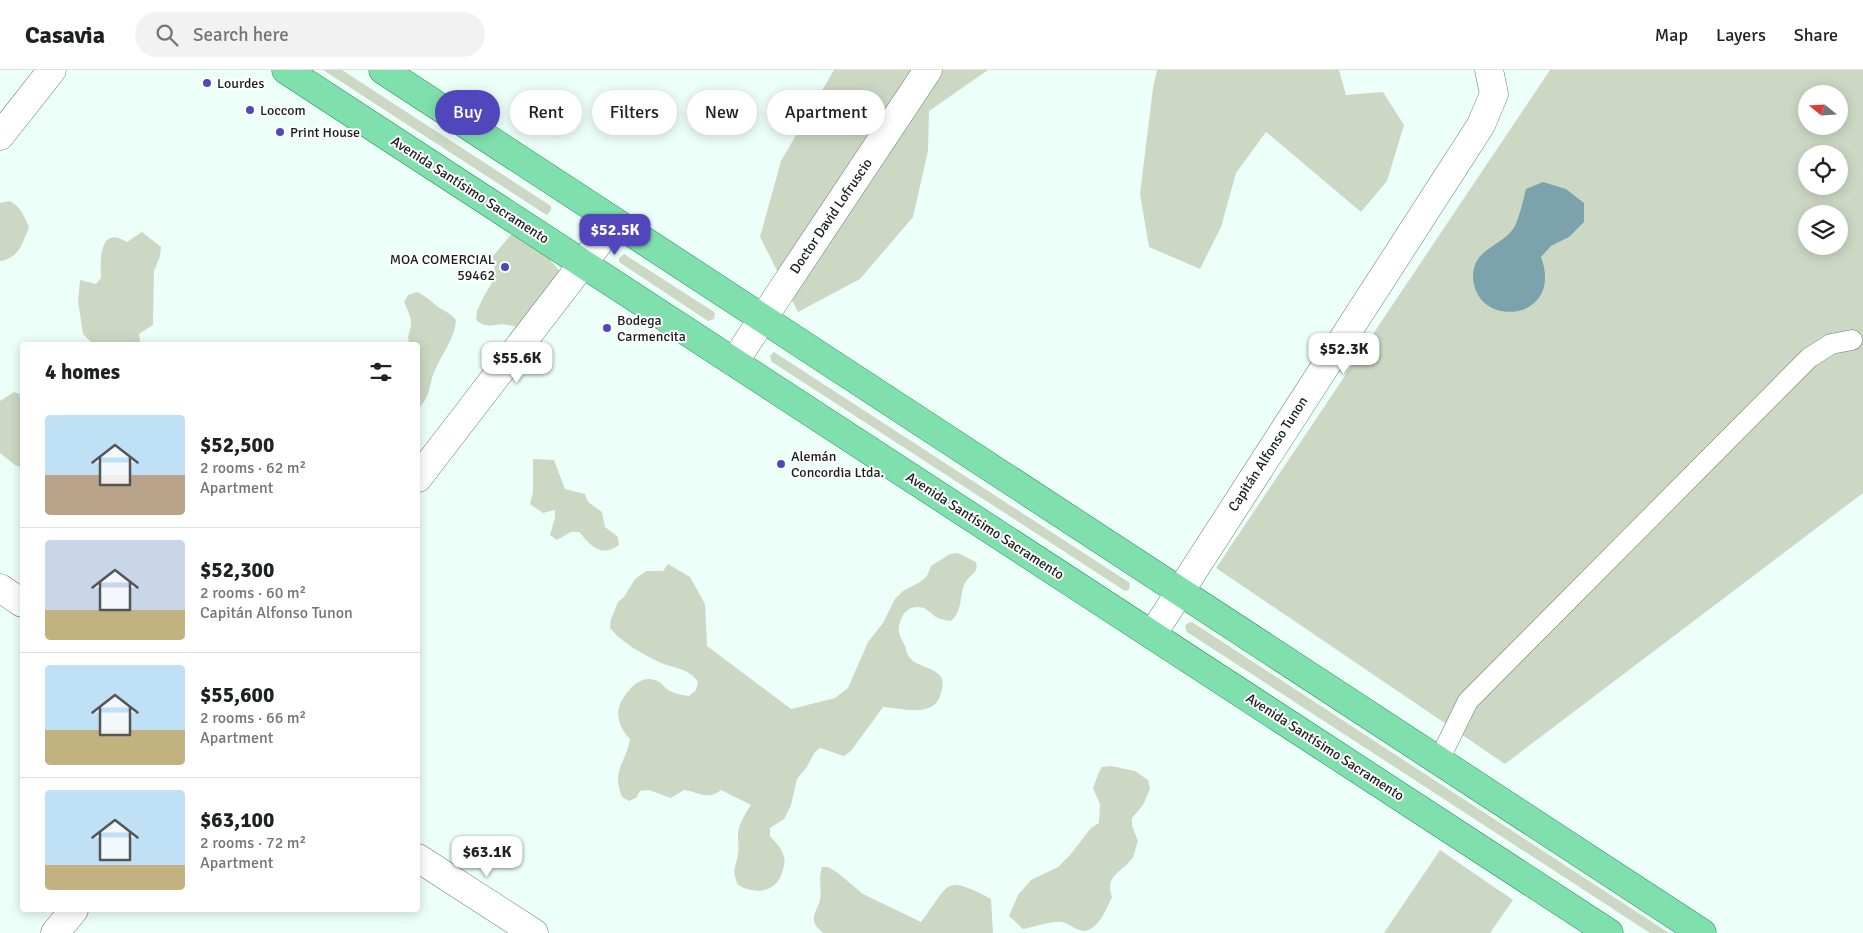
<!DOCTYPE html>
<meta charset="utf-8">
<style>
:root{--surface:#fff;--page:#f2f2f2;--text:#202124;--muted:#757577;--line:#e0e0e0;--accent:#5246bd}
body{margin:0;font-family:Signika,sans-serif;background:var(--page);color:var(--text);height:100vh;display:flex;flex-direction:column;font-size:19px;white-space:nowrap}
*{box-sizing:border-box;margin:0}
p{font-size:16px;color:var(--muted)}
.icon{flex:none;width:28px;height:28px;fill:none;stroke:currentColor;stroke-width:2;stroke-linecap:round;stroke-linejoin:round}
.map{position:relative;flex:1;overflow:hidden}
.drawer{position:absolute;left:20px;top:272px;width:400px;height:570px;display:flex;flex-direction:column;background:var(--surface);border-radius:5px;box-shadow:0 2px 12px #0003}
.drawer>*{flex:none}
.hud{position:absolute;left:435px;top:20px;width:475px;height:45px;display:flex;gap:10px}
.needle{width:32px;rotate:288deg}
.buttons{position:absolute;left:1798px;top:15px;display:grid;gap:10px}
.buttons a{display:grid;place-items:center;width:50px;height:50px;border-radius:50%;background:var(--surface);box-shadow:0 2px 12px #0003;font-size:25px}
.price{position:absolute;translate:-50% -42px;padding:0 11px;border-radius:10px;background:#fff;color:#222;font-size:16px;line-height:32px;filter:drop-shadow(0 1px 2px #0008)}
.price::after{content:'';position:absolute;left:50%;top:30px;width:15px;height:11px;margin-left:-8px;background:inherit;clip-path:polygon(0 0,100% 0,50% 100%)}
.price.current{background:var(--accent);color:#fff}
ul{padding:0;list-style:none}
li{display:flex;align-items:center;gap:15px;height:125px;padding:0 25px}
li+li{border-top:1px solid var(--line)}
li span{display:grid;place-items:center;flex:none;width:140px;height:100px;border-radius:5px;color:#555}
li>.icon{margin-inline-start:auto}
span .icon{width:60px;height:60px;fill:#fffc;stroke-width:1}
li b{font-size:21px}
h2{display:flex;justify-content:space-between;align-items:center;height:60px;padding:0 25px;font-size:21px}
.pill{padding:0 18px;border-radius:22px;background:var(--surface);box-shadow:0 2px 12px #0003;font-size:18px;line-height:45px}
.pill.current{background:var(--accent);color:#fff}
header{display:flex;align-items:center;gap:30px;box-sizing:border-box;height:70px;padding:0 25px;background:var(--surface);border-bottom:1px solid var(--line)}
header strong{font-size:24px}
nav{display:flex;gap:28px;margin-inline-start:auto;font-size:18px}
.search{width:350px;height:45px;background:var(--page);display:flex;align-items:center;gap:12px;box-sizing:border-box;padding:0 18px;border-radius:28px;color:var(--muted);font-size:19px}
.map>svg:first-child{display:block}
</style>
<header>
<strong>Casavia</strong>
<div class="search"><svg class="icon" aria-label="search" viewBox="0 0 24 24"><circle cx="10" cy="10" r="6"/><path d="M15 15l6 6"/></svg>Search here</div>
<nav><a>Map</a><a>Layers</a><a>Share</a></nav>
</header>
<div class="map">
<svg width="1863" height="863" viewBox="0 0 1863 863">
<rect width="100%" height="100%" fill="#edfff9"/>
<path fill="#ccd8c4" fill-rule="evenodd" d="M323,0H342L551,136V140L547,145L545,144Z
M834,0H988L929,41L928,81L913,147L860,209L798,242L760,167L781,91Z
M1157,0H1339L1346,25L1383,22L1404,55L1387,111L1361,142L1266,62L1236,103L1221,157L1200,199L1149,177L1140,124L1153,18Z
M1550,0H1863V423L1505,694L1216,498ZM1806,24H1839V56H1806ZM1806,84H1839V116H1806ZM1806,144H1839V176H1806Z
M10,131C21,137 24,146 29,157C23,172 19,189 0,191V133Z
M514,161L546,176L551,191L561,203L529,260C522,259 515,256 508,255C494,252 490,261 476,250L477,241L484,226L493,211L495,203L493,186Z
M142,162L161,177L160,186L154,201L153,255L139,264L140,271L138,275H94L83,264L78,231L80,210L96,214L101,208C100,191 99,154 127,172Z
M624,184L714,242L715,244L714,249L708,251L619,192V188Z
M417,222C426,226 431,231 438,237C445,241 451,244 456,250C455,268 442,284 435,300C428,316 432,325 418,339V275H410C406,265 410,264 411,255C412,248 407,239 404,232L408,225Z
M774,282L1130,513L1129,520L1125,521L772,292L770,286Z
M14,322L22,325V398L15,395L0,383V331Z
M533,389L554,390L565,419L585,424L588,432L602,442L605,457L618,467L619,475C601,488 591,476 579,462H571L557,470L550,465L555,448V440L543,443L530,434L533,422Z
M958,483L976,492C979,504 970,504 965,513C959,526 963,541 951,551C946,550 941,550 936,547C929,542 927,537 917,537C910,537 905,541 902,547C896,561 899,564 905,576C906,578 906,581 907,583C913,598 933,595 941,607C944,613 942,620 940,626C933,648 901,638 883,637L851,681L844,686L820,678L814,683L807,697L797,709L791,735L784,749L770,758V766C775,772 781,777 783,784C786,791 784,796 782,803C775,824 754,824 738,815C731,798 736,799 738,784C739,779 738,773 738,768C737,756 745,744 751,735L721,720C708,731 699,722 684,720L671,728L649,720L640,721L636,728L629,731L622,727C611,699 626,694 630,669C622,661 616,649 619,637C621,630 626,624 631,618C639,610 648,606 659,612C662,613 664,617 667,619C674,624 682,625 689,626L696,620L698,612C690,599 674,598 661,593C644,585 622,573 610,558L611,549L618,532L624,527L635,509L646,501H663L668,494L690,507L705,534L707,576L791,639L835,628L848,618L868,572L883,553L895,529L903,521L920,512L927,506L931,496L950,484Z
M1192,552L1669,863H1650L1187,562L1185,556L1188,553Z
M1111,696L1135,701L1148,710L1150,719L1143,735L1132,748V756L1138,771C1136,776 1135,782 1133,787C1123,803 1104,804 1112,827C1107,838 1098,861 1083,861C1075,860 1069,853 1062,852C1054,850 1033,857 1023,859L1009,846L1018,825L1031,810L1058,797L1070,785L1091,758L1099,753L1100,734L1093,718L1099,702L1102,697Z
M1440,780L1513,830L1490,863H1384Z
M822,797H828L838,803L863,824L921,852C950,815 942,803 991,829L993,863H823C820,860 816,857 815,854C811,846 818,838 820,830C822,818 818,808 822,797Z"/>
<path fill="#7ca2ad" d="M1543,112L1566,119L1584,133V152L1569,167L1551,176L1541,187C1565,252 1475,260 1473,207C1473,177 1503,177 1515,156C1520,145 1523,131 1526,119Z"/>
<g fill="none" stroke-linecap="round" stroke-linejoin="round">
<defs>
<path id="service" d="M1439,690L1468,631L1809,288L1831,274L1852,270"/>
<path id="minor" d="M0,66L52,0
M734,292L928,0
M418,408L614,153
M0,518L22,533
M1152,565L1481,55L1494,24L1489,0
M418,788L534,863
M55,863L74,840"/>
<path id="primary" d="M286,0L1609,863
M383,0L1702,863"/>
</defs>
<use href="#service" stroke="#6b7b76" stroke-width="21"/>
<use href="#minor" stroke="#6b7b76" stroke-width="29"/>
<use href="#primary" stroke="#238e57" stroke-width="29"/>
<use href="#service" stroke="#fff" stroke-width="20"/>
<use href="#minor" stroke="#fff" stroke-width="28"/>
<use href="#primary" stroke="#7fe0ad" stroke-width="28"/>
</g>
<g fill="#5246bd" stroke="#fff" stroke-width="2">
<circle cx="207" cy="13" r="5"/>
<circle cx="250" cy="40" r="5"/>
<circle cx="280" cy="62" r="5"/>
<circle cx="505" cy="197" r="5"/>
<circle cx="607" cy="258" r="5"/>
<circle cx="781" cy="394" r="5"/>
</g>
<g text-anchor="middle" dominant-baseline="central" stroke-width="4" stroke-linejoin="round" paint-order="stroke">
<g font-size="14" fill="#171e1c" stroke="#fff" text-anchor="start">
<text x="217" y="13">Lourdes</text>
<text x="260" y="40">Loccom</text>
<text x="290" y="62">Print House</text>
<text x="495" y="189" text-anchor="end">MOA COMERCIAL<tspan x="495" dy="16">59462</tspan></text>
<text x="617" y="250">Bodega<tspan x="617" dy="16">Carmencita</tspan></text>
<text x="791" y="386">Alemán<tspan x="791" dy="16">Concordia Ltda.</tspan></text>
</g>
<g font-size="14" fill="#171e1c" stroke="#fff">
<text transform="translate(470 120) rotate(33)">Avenida Santísimo Sacramento</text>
<text transform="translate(831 146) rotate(-56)">Doctor David Lofruscio</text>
<text transform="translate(1268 384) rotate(-57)">Capitán Alfonso Tunon</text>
<text transform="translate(985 456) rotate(33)">Avenida Santísimo Sacramento</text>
<text transform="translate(1325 677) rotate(33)">Avenida Santísimo Sacramento</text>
</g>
</g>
</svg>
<div class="buttons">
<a><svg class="needle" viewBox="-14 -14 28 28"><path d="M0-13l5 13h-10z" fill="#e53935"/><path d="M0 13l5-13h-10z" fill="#757577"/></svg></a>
<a><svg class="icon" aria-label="locate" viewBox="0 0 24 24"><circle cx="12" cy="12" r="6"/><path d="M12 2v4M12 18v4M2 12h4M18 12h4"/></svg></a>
<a><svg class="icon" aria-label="layers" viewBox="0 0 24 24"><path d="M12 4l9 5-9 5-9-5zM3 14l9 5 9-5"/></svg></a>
</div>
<b class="price current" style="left:615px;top:186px">$52.5K</b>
<b class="price" style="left:1344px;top:305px">$52.3K</b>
<b class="price" style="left:517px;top:314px">$55.6K</b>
<b class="price" style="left:487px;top:808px">$63.1K</b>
<div class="hud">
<a class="pill current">Buy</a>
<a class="pill">Rent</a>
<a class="pill">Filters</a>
<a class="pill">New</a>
<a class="pill">Apartment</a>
</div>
<section class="drawer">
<h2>4 homes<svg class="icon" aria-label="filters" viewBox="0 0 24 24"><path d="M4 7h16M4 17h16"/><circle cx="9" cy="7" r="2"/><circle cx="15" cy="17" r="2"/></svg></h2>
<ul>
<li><span style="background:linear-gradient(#bfe0f5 60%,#b9a48a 0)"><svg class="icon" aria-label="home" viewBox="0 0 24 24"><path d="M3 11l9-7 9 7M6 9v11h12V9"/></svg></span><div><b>$52,500</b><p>2 rooms · 62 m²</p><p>Apartment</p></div></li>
<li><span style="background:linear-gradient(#c9d6e8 70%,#c2b280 0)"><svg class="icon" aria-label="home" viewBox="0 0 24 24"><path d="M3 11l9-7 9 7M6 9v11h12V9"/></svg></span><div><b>$52,300</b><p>2 rooms · 60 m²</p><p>Capitán Alfonso Tunon</p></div></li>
<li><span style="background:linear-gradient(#bfe0f5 65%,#c2b280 0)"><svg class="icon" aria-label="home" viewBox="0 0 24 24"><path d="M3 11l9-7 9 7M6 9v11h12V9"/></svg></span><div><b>$55,600</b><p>2 rooms · 66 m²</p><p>Apartment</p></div></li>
<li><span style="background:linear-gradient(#bfe0f5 75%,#c2b280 0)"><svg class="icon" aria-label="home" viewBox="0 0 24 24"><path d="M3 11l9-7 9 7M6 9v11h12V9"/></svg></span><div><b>$63,100</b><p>2 rooms · 72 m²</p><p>Apartment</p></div></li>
</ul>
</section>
</div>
